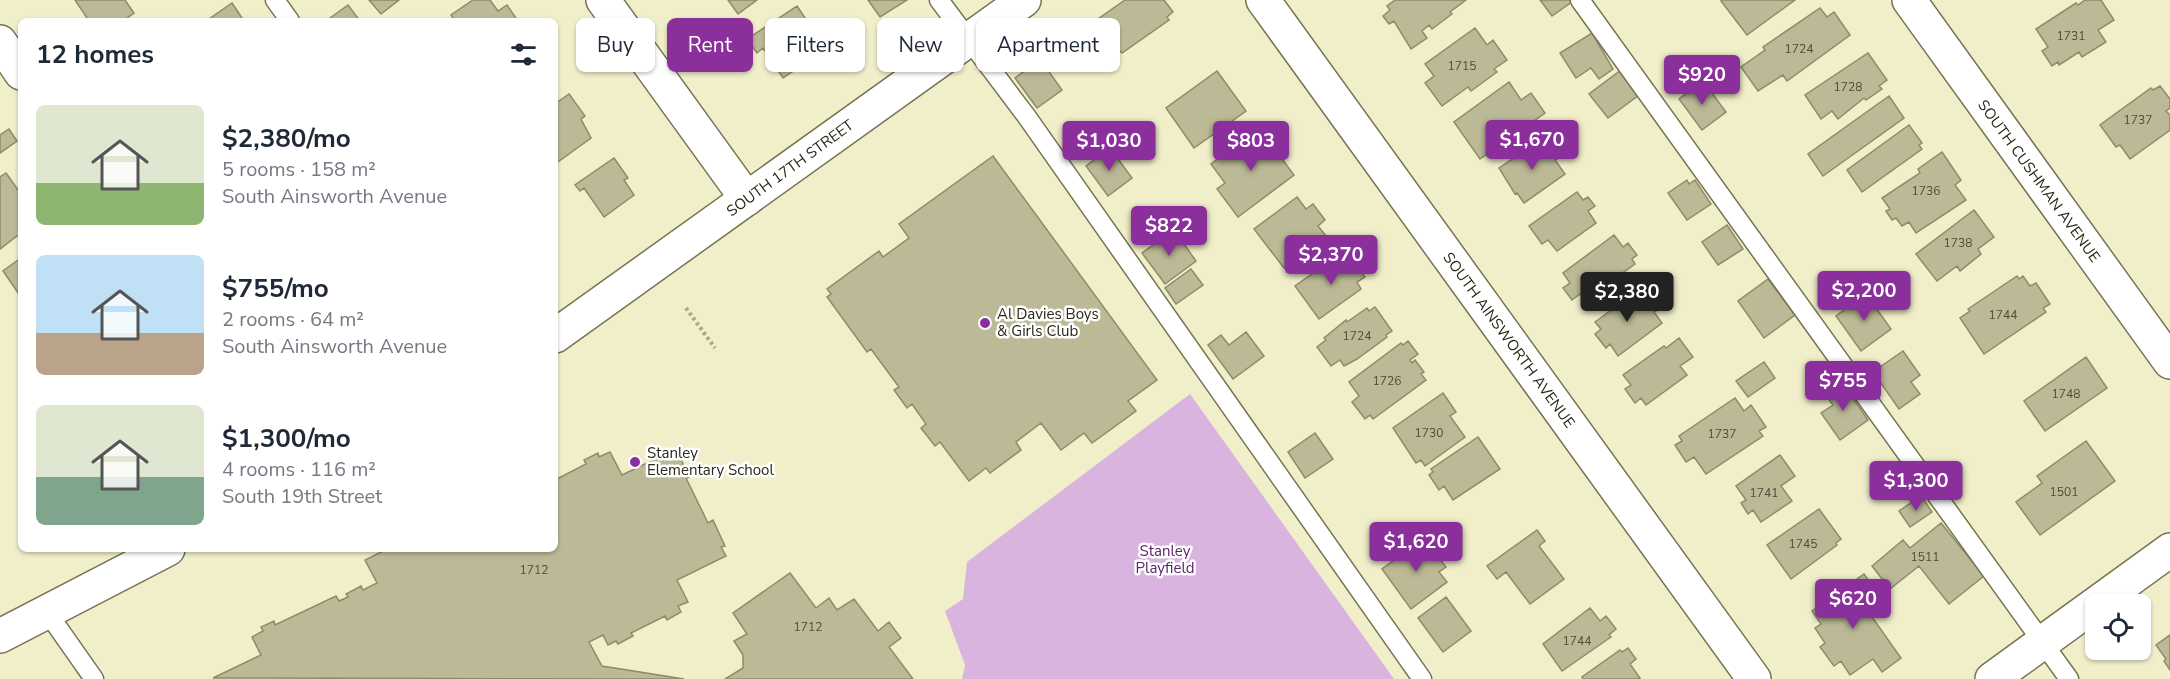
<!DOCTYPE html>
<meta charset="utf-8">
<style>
:root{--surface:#fff;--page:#f6f6f7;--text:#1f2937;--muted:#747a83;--accent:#8a2f9b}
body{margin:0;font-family:"Nunito Sans",sans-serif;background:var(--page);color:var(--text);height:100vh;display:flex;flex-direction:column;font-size:22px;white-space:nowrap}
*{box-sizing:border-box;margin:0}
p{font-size:20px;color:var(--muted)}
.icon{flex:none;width:33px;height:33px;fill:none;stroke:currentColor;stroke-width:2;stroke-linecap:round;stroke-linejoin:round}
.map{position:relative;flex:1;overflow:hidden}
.panel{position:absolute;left:18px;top:18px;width:540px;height:534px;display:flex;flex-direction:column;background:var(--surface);border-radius:9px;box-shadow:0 2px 4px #0004}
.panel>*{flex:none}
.top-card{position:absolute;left:576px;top:18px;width:570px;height:54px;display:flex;gap:12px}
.fabs{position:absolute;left:2085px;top:594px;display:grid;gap:12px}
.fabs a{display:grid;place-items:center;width:66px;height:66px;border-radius:9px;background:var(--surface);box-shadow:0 2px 4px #0004;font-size:30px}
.price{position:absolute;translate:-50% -51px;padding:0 14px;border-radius:6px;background:var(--accent);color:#fff;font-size:20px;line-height:39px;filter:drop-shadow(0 2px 3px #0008)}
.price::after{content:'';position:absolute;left:50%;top:36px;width:18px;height:14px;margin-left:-9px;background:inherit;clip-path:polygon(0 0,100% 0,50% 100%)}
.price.selected{background:#222;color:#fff}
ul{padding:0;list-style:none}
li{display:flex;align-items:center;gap:18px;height:150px;padding:0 18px}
li span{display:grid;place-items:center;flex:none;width:168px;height:120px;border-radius:9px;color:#555}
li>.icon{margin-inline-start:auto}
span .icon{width:72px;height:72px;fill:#fffc;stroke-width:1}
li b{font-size:26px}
h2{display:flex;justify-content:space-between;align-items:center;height:72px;padding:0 18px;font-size:26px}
.tag{padding:0 21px;border-radius:9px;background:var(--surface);box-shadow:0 2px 4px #0004;font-size:21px;line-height:54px}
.tag.selected{background:var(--accent);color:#fff}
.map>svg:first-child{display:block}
</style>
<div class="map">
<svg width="2170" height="679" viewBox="0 0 2170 679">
<rect width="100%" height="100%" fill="#f1efca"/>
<path fill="#d8b4df" d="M1190,394L1394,679H962L965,665L945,611L963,599L967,562Z"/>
<path fill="#bcba96" stroke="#8d8b69" stroke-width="1.5" d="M75,0H125L134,13L123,21H89Z
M369,0H399L381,14Z
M473,0H490L498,11L507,5L518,21H455L451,15Z
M728,0H757L738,14Z
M868,0H907L880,17Z
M1125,0H1164L1173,12L1167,17L1169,20L1122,53L1119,50L1114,54L1095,27L1101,23L1098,19Z
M1395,0H1466L1450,12L1452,14L1432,29L1429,25L1422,31L1427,38L1411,49L1394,21L1389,24L1383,16L1390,10L1387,6Z
M1540,0H1573V1L1552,16Z
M1723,0H1795L1747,35L1721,1Z
M2085,0H2101L2114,20L2098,30L2106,42L2082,57L2079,52L2059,65L2058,62L2052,66L2042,51L2048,47L2036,29L2076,3L2078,5Z
M232,3L244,21H210L209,19Z
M348,5L360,21H326Z
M797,6L826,49L783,78L763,48L757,53L747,39Z
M1820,8L1827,17L1834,12L1850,35L1787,81L1783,75L1758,91L1741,67L1765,50L1763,47Z
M1475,28L1487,45L1493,40L1507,60L1494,69L1497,72L1471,91L1468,87L1442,106L1425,83L1434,76L1425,64Z
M1592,33L1613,69L1599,79L1591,68L1576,78L1560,53Z
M1868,53L1887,80L1879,86L1882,89L1866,100L1864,98L1838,119L1832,111L1821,119L1805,95Z
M1040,59L1062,90L1037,108L1015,78Z
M1621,70L1639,95L1608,118L1589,94Z
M1217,71L1246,111L1194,148L1166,108Z
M1703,81L1726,112L1702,130L1679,99Z
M1509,82L1521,100L1531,93L1545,113L1480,159L1454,122Z
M2160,86L2170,99V108L2166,111L2170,115V130L2130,159L2120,145L2116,147L2100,125L2151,88L2153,90Z
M569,94L585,116L581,119L591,138L555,164V104Z
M1889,96L1904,118L1823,176L1808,154Z
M1909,125L1922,143L1919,145L1922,149L1862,192L1847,170Z
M1259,128L1294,175L1238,217L1217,189L1225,183L1211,164Z
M9,129L17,141L0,153V135Z
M1541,140L1549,152L1553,149L1559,158L1555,160L1565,174L1524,203L1517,193L1515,194L1499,168Z
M1110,148L1132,178L1108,196L1086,166Z
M1942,152L1961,180L1955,185L1966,200L1916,233L1909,222L1902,226L1896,218L1892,220L1886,211L1890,209L1882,198L1920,173L1918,169Z
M993,156L1157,380L1128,401L1136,411L1092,443L1084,433L1061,450L1041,423L1016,442L1021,450L990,473L986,468L969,481L940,442L935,446L921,428L926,424L912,404L907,408L894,390L899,387L871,349L867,352L827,297L831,294L827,289L879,251L883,257L909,238L899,224Z
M614,158L628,178L624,180L634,195L604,217L584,188L580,191L575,185Z
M6,173L21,194V233L0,249V177Z
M1687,180L1689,184L1695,180L1711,204L1687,220L1668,193Z
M1577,192L1583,200L1588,197L1595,206L1588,211L1596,223L1557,251L1548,240L1542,244L1529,226Z
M1297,197L1306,209L1313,204L1325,220L1318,226L1327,237L1284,268L1254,229Z
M1974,210L1994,237L1978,249L1981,254L1960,271L1957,266L1937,281L1916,254Z
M1727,225L1743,249L1718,265L1702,242Z
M1174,230L1196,261L1165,284L1142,253Z
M1614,235L1623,247L1628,243L1637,255L1632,259L1635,264L1600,289L1602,291L1589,301L1587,298L1585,300L1580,294L1572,300L1563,288L1570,283L1563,273Z
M1339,255L1345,264L1352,259L1365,277L1357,282L1361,289L1319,319L1295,286Z
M21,258V297L3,271Z
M1191,269L1203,285L1176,304L1165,288Z
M2017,276L2019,279L2023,276L2030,286L2036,283L2050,304L2043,308L2046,312L1984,354L1960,318L1970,311L1968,309Z
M1768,279L1795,315L1764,338L1738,301Z
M1638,290L1649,305L1651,304L1656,311L1654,312L1662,323L1618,356L1610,344L1606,348L1595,334L1601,329L1595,322Z
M1866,294L1891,329L1861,351L1836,316Z
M1375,307L1392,331L1386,335L1387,337L1357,359L1344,366L1340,360L1331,366L1317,347L1326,340L1324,338L1346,320L1347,322L1367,308L1369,311Z
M1246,332L1264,356L1233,379L1208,345L1221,335L1229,345Z
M1679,338L1693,357L1680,366L1687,375L1646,405L1641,398L1635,403L1625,389L1631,385L1623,375L1664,346L1666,348Z
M1408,341L1418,354L1410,360L1412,363L1415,360L1424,372L1421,374L1426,380L1373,419L1370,415L1365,419L1352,402L1359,396L1349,382L1401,343L1403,345Z
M1903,351L1920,375L1911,382L1920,394L1899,409L1873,372Z
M2086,357L2107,388L2045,431L2024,401Z
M1764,362L1775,378L1748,397L1736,381Z
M1841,381L1868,420L1840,440L1821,413L1833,405L1824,393Z
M1443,393L1456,412L1450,416L1465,437L1425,466L1421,460L1416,463L1393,428Z
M1735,398L1744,411L1751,405L1766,427L1759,431L1763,436L1706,474L1694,457L1686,462L1675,445L1682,441L1679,436Z
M1315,433L1333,459L1305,478L1288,452Z
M1478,437L1500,469L1453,500L1444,486L1439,490L1429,475L1433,472L1431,469Z
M2086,441L2115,481L2040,535L2016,502L2042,483L2037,476Z
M672,451L674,458L679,455L689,477L686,478L708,523L713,520L725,546L721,547L726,556L677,580L688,602L678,606L681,612L667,620L665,616L631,633L633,636L618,644L616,641L608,645L603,635L589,642L602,666L684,679L213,678L261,655L252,637L263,631L261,627L274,621L275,625L336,596L339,601L348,597L346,594L361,586L363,590L377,583L365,560L387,549H555V480L586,464L584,460L598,453L599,457L610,452L622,475Z
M1780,455L1795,476L1781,486L1792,501L1761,522L1753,510L1748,514L1741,503L1746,500L1736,486Z
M1921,496L1932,512L1910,527L1899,511Z
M1819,509L1841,539L1836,543L1837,545L1791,579L1767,545Z
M1941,523L1984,576L1949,604L1919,566L1890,589L1872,566L1903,540L1910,548Z
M1537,530L1545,541L1539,546L1564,579L1530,604L1506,572L1497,579L1487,566Z
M1424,538L1446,567L1439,572L1447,582L1411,609L1382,569Z
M790,573L816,608L829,598L837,610L854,599L878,631L889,622L901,638L889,647L913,679H725L743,668V655L734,641L747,634L733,613Z
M1864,574L1875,589L1860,600L1901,658L1882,672L1873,659L1850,675L1841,661L1834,666L1820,647L1825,643L1815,628L1821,624L1812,611Z
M1446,597L1471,631L1443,652L1418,618Z
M1590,608L1600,621L1606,616L1616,629L1609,635L1611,637L1562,671L1543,644Z
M2170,635V670L2164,661L2166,659L2156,645Z
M1628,648L1636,659L1630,664L1640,678L1637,679H1583L1582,677L1620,650L1622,652Z"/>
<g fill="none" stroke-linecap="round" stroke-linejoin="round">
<defs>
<path id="lane" d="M275,0L290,21
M939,0L1027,117L1422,679
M1580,0L2069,679
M47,612L94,679"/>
<path id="street" d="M603,0L747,199
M1263,0L1754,679
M1909,0L2170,362
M0,42L21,73
M555,336L1024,0
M0,636L168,549"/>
<path id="secondary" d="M1992,679L2170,550"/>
</defs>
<use href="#lane" stroke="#767452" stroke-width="21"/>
<use href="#street" stroke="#767452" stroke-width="36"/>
<use href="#secondary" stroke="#767452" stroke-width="36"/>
<path stroke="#a9a78a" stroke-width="4" stroke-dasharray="3 3" stroke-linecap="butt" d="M686,308L715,348"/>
<use href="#lane" stroke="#fff" stroke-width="18"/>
<use href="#street" stroke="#fff" stroke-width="33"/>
<use href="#secondary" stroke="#fff" stroke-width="33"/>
</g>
<g fill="#8a2f9b" stroke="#fff" stroke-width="2">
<circle cx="985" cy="323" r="6"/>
<circle cx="635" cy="462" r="6"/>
</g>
<g text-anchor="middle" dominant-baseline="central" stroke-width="5" stroke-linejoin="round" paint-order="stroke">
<g font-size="12" fill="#4d4c38">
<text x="2071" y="36">1731</text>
<text x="1799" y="49">1724</text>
<text x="1462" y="66">1715</text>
<text x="1848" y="87">1728</text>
<text x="2138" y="120">1737</text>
<text x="1926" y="191">1736</text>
<text x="1958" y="243">1738</text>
<text x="2003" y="315">1744</text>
<text x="1357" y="336">1724</text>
<text x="1387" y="381">1726</text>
<text x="2066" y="394">1748</text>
<text x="1429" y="433">1730</text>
<text x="1722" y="434">1737</text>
<text x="2064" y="492">1501</text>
<text x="1764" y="493">1741</text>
<text x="1803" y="544">1745</text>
<text x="1925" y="557">1511</text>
<text x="534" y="570">1712</text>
<text x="808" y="627">1712</text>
<text x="1577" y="641">1744</text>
</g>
<g font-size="15" fill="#282819" stroke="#fff">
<text transform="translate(790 168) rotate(-36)">SOUTH 17TH STREET</text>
<text transform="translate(2039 181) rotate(54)">SOUTH CUSHMAN AVENUE</text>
<text transform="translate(1509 340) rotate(54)">SOUTH AINSWORTH AVENUE</text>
</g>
<g font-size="15" fill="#282819" stroke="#fff" text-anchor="start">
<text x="997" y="314">Al Davies Boys<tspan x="997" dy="17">&amp; Girls Club</tspan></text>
<text x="647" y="453">Stanley<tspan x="647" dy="17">Elementary School</tspan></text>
</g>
<g font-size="15" fill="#5b2366" stroke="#fff">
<text x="1165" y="551">Stanley<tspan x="1165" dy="17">Playfield</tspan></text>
</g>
</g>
</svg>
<div class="fabs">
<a><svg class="icon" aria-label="locate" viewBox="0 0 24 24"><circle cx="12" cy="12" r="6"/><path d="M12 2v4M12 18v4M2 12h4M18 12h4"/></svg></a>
</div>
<b class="price" style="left:1702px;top:106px">$920</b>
<b class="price" style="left:1532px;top:171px">$1,670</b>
<b class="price" style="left:1109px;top:172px">$1,030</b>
<b class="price" style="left:1251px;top:172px">$803</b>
<b class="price" style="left:1169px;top:257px">$822</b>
<b class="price" style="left:1331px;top:286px">$2,370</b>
<b class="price" style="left:1864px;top:322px">$2,200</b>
<b class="price selected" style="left:1627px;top:323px">$2,380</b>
<b class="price" style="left:1843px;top:412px">$755</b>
<b class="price" style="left:1916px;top:512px">$1,300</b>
<b class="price" style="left:1416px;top:573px">$1,620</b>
<b class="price" style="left:1853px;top:630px">$620</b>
<div class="top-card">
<a class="tag">Buy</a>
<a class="tag selected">Rent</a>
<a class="tag">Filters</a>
<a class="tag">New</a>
<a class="tag">Apartment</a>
</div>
<section class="panel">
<h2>12 homes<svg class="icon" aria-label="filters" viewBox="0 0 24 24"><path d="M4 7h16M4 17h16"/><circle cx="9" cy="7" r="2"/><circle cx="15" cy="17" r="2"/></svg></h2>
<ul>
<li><span style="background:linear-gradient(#dfe7d0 65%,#8fb573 0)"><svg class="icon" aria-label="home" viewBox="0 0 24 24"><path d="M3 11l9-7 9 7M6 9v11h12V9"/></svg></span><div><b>$2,380/mo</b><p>5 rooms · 158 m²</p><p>South Ainsworth Avenue</p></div></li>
<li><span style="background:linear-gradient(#bfe0f5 65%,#b9a48a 0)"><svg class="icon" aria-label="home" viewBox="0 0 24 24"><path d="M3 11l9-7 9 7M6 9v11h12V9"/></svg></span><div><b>$755/mo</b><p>2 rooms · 64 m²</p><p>South Ainsworth Avenue</p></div></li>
<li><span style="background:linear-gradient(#dfe7d0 60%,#7fa58c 0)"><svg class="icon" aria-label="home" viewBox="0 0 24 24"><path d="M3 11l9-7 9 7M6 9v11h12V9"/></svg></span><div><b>$1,300/mo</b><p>4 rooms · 116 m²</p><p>South 19th Street</p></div></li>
</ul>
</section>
</div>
